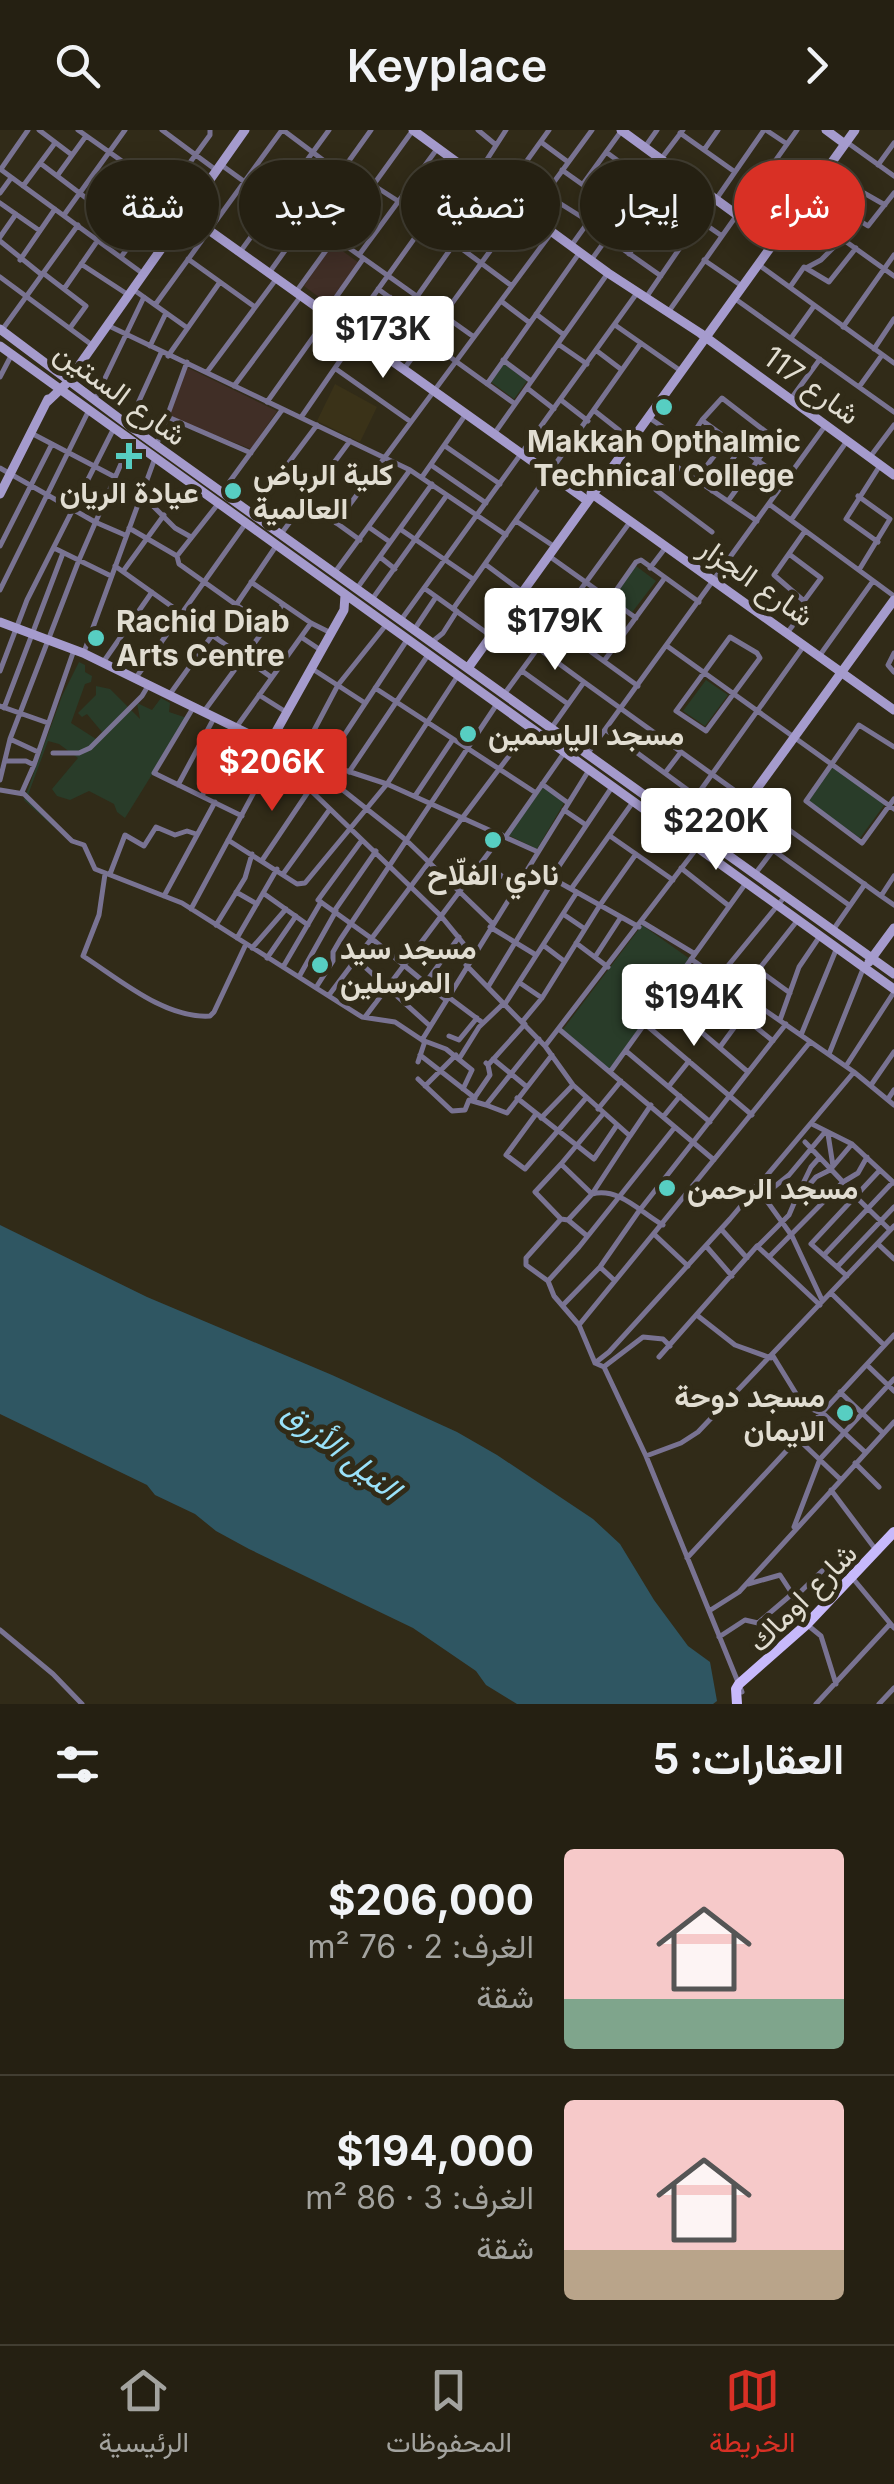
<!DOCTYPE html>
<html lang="ar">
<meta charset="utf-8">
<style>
:root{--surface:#252012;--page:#2d281b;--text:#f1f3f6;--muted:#a3a39f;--line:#423e32;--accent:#d93025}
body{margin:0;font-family:Inter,Vazirmatn,sans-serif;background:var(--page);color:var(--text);direction:rtl;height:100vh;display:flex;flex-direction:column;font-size:38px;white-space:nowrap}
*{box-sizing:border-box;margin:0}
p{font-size:32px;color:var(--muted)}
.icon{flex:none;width:55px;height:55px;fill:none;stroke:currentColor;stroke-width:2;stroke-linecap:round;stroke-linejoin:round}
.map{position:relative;height:1574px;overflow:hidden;direction:ltr}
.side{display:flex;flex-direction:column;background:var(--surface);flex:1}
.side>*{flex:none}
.banner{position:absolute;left:30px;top:30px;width:835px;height:90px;direction:rtl;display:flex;gap:20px}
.price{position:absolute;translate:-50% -85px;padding:0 22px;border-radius:10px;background:#fff;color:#222;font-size:32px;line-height:65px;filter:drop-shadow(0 2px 5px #0008)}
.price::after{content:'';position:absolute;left:50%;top:60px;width:30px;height:22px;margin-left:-15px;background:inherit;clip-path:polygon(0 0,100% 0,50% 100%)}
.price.on{background:var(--accent);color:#fff}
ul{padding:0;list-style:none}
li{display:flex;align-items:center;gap:30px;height:250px;padding:0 50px}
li+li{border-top:2px solid var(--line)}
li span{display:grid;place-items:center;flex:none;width:280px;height:200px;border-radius:10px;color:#555}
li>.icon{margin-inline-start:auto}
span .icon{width:120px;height:120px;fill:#fffc;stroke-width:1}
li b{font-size:42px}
h2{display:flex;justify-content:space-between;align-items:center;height:120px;padding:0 50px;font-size:42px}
.tag{padding:0 35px;border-radius:45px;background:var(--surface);box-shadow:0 5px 25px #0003,0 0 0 2px var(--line);font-size:35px;line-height:90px}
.tag.on{background:var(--accent);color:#fff}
header{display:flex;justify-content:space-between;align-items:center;height:130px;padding:0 50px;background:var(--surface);font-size:45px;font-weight:600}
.menu{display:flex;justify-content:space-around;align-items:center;height:140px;border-top:2px solid var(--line);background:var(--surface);font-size:28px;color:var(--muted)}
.menu a{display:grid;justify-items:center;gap:5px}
.menu .on{color:var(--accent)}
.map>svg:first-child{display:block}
</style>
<header><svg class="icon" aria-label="forward" viewBox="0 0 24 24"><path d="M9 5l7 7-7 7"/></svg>Keyplace<svg class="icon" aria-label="search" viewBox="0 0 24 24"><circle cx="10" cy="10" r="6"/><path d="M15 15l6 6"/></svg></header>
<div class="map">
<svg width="894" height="1574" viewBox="0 0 894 1574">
<rect width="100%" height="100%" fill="#312b18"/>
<path fill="#3a3218" d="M335,254L377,277L360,312L317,291Z"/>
<path fill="#402e26" d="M333,114L359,133L328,174L304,156Z
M186,237L277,281L251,319L169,287Z"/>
<path fill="#293c29" d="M504,234L527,251L514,269L491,252Z
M636,436L656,451L630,485L610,471Z
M79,532L85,535V542L92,546L91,552L85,554L71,593L96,609L102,602L87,584L82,587L78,583L96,565V556L110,559L140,589L137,573L152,580L161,568L170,573L169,582L187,588L125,688L117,682L114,674L89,661L70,670L57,666L52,659L78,628L59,614L48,611L28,665L56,699L24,670L62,566Z
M706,550L728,565L705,596L683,581Z
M832,636L885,674L860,708L808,672Z
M543,657L564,673L537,719L508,705Z
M642,795L690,829L608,941L561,902Z"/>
<path fill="#2f5662" d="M0,1095L147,1167L332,1245L457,1302L497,1325L593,1389L620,1414L654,1470L688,1516L710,1532L717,1571L713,1574H517L486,1555L476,1541L413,1498L249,1419L216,1401L195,1384L155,1365L147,1355L0,1284Z"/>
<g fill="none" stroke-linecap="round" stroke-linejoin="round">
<path stroke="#797392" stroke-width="5" d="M39,0L72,25
M78,0L167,63
M162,0L216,40
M283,0L367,63
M478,0L496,15
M766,0L787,14
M680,3L735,42
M541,12L568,32
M848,13L894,46
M645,17L657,0
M704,20L718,0
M606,22L647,52
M661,29L683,0
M777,30L811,54
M40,33L136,106
M220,34L330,114
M878,35L894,13
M0,39L142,143
M1,39L28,0
M562,40L624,84
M94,43L150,87
M477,45L506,0
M57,46L86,6
M583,54L622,0
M373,55L398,71
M23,56L55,13
M0,63L11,48
M503,64L549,0
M545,64L588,91
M667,68L722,106
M717,68L764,0
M0,73L40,101
M158,75L180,90
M799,78L894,146
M408,79L512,156
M847,83L864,63L885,75
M64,85L125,0
M529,86L592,0
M831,101L846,82L868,96L894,63
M0,107L16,84
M335,108L474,207
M607,108L661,146
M0,111L42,145
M571,116L627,38
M240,122L329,0
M629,124L683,45
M359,125L437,19
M121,127L210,5V0
M188,129L255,177
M592,129L663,30
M20,130L55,79
M704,130L739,154
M81,134L127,164
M759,135L894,233
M806,138L821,130L842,109
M43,143L86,176L70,198
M269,143L371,0
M0,147L92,215
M790,157L804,137L829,152L856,118
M64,159L98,110
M378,159L432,198
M134,160L186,197
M296,162L413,0
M416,168L492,60
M734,168L894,282
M645,169L699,90
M501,171L530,193
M155,175L282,0
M669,181L797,0
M325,183L363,129
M358,184L394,213L414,224
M536,184L564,205
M107,195L410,340L506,405
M615,195L678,239
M843,197L894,125
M2,200L78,95
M349,200L464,39
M791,208L814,176
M425,209L515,274
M364,211L390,167
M558,214L587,234
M150,216L166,183
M874,219L894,189
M597,221L622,240
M384,225L416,187
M168,226L220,152
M503,230L531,251
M336,239L411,292
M404,239L520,80
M207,242L277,148
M0,247L12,224
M487,254L580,122
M234,256L301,166
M859,257L882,225
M527,258L554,279
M793,266L820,229
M95,269L144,167
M561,270L588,291
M267,272L329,185
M596,282L629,308
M302,286L357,206
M168,287L251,323
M648,287L686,313
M703,291L786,351
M129,293L161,223
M31,303L115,347
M494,304L608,143
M157,314L187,232
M445,316L500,354
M873,323L894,295
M673,334L757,391
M431,335L486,373
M706,337L736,358
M0,338L95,392L125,405
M422,347L466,284
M696,350L727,309
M712,361L740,318
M222,362L282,280
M141,364L175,398L191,407
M858,366L890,389L859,440
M306,371L360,410
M769,374L894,466
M251,383L317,295
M791,390L847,311
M516,391L555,417
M336,393L552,102
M129,398L177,426L179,434L266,496
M370,398L390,412
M400,399L473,449
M712,402L656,360L702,290L722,268L774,308L728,371
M281,404L350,311
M878,412L846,389L879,337
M0,416L52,314
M54,418L111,446
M177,426L218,374
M549,426L636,488
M380,427L395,439
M485,434L520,460
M115,436L271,547
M650,438L666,417
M124,440L164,385
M335,442L410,340
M251,452L311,493L331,503
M358,457L432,354
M424,458L491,506
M0,460L88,282
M373,468L447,365
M804,471L774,445L805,401
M236,475L276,416
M453,479L641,213
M401,490L637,163
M502,492L584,552L552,597
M414,500L436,467
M787,503L804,481V471L821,448L789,424
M301,507L319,519
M730,507L757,523L760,528L706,601L676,581Z
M432,512L443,503L457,481
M667,516L894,679
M84,522L155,328
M894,523L888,535L894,542
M820,525L873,451
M104,531L152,462
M604,531L664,449
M311,538L365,573
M0,541L27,470L113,300
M522,541L568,574
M135,549L246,393
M584,552L881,766L894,746
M638,556L583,516L582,509L636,432L641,430L699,472
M375,558L536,663
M505,563L630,392
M170,564L213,504
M259,565L286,582
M0,576L48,593
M4,578L63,423
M193,578L154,643L242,686
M205,580L283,474
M606,600L696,666
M273,607L277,612L326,634L387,654L538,722
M10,609L38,622
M266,614L274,625L441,786L463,813L470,828
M894,617L859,595L806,671L862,713L894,669
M53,623H79L90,618L142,566L148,556
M302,623L338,555L386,495
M588,623L825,296
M6,631H26L34,635
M320,642L406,710L493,794
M349,642L428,525
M665,643L681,622
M0,650L10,609L79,430L131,311
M542,654L568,673
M178,655L214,588
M310,657L407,510
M0,660L24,664L72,711L84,715L95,739L182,773L362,887L395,892L422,910L446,919L472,940L463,959
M22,662L34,635L74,520
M202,666L235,599L311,493
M415,666L453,609
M564,680L586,695
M680,689L803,517
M506,706L564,623
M610,706L673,750
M228,710L297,754L305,753L387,654L457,547
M362,710L318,770L371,808L446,870
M773,720L849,775
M263,729L310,659
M482,732L516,756
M530,736L639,797
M681,738L729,776
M105,744L99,785L83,826C119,849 165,889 210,886L214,882L246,814
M110,744L125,705L144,716L156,697L175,705L187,701L196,704
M283,744L330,679
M755,744L789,699
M551,748L612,657
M571,759L633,672
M236,762L257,774
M263,763L308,795
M164,766L215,672
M881,766L894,775
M191,779L274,625
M335,780L376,721
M563,784L585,799
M642,792L695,824
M216,795L245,748L252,724
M490,797L536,825
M833,800L865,754
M237,808L277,739
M576,813L608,837
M543,815L564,831
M252,818L286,779
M595,827L621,787
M267,828L296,786
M356,829L430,896
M691,829L854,942L894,975
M466,835L545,916L573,955L630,1006L651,975
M283,837L321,772
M757,839L790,863
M300,845L336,781
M426,852L459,807
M520,853L542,868
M317,856L333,831V822L340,810L497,574
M488,857L554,749
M710,860L773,911
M740,863L797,791
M329,865L530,598
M447,866L483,893
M663,869L748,942
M505,874L577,762
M365,887L502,705
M685,888L782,770
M780,890L799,837L820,806
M522,892L542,868L600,775L636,724
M645,894L752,985
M560,900L714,1030
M801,905L836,820
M449,906L459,910L477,888
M539,909L486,975L507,983L552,925
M422,910L589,640
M545,916L697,718
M720,917L742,887
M626,921L710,992
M829,924L863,839
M420,925L475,968
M459,929L479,897L503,874
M493,929L527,957
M418,932L425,911
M486,933L488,935L525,894
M846,936L894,862
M610,942L746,753
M418,949L452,981L465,980L469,970L486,975
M871,955L894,922
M425,956L456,925
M669,956L689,931
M475,967L490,945L488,935
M517,968L594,1029L617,995
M888,969L894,960
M598,979L621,951
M536,984L506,1025L525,1039L586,968
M603,984L561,1034L592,1064C619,1057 640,1082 663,1095
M663,987L680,966
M541,988L573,955
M812,994L852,1014L894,1053
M828,1004L833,1036
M805,1012L843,1052
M561,1034L535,1062L561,1089L568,1090L586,1105
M756,1056L792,1106L822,1170
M769,1061L789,1045L825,1002
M855,1066L890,1100
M796,1068L811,1037L819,1028
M568,1090L592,1064L630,1006
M721,1099L747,1128
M655,1105L688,1136
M878,1114L894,1129
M706,1116L732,1146
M758,1116L789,1085L795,1071L816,1047L830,1040L852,1014
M824,1125L893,1052
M769,1127L843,1052L858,1043L867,1027
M600,1137L614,1150
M837,1137L894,1077
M847,1146L811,1114L880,1040
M548,1151L526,1135V1128L561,1089
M831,1163L884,1215
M564,1174L600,1137L639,1081L786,894
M698,1186L735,1215L771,1228
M579,1195L554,1166L548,1151L579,1117L675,997
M773,1226L803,1275L825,1285L865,1322
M659,1227L757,1116L820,1175
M595,1233L579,1195L810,912
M867,1235L894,1261
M605,1236L643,1207L663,1209L670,1216
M840,1262L883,1303
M797,1308L840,1349
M646,1326L681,1313L698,1302L894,1096
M855,1333L879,1357
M831,1360L876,1420
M794,1397L820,1329L894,1249
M687,1428L894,1205
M855,1451L894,1498
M748,1454L780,1445L810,1491
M794,1468L822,1441
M709,1481L739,1462L894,1292
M810,1497L821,1506L836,1554
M0,1500L53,1544L82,1574
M719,1507L745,1490L758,1493L792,1464
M742,1562L646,1326L604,1237L595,1233L609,1222L730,1089L854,942
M816,1574L890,1494
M879,1574L894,1558"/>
<path stroke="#a59bcd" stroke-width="9" d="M413,0L608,143L700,203L894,345
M621,0L774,112
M826,0L845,14
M185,83L585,369
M0,199L128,295L894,844
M0,216L894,859
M46,273L66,254L245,0
M591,363L894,580
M0,364L48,269
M0,492L83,523L265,612L273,607L344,480L345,465
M468,538L855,0
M713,719L894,470
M869,832L894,798"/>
<path stroke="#c7b9fb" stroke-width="10" d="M737,1574L736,1559L739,1554L807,1494L894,1402"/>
</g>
<g fill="#57cec2" stroke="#312b18" stroke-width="4">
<circle cx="664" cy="277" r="10"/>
<path d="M124 311h10v10h10v10h-10v10h-10v-10h-10v-10h10z"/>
<circle cx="233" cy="361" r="10"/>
<circle cx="96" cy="508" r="10"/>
<circle cx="468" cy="604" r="10"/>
<circle cx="493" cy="710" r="10"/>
<circle cx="320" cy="835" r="10"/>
<circle cx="667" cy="1058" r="10"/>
<circle cx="845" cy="1283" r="10"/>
</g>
<g text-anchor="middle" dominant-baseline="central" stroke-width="10" stroke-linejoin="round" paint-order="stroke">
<g font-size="30" fill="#e1ddd1" stroke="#312b18">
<text transform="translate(812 255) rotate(36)">شارع 117</text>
<text transform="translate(121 263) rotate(36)">شارع الستين</text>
<text transform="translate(757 451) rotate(35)">شارع الجزار</text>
<text transform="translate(802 1467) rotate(-45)">شارع اوماك</text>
</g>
<g font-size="30" font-weight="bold" fill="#e1ddd1" stroke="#312b18" text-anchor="start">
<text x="664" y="311" text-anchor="middle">Makkah Opthalmic<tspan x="664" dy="34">Technical College</tspan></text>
<text x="253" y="344">كلية الرباض<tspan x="253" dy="34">العالمية</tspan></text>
<text x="129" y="362" text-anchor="middle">عيادة الريان</text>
<text x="116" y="491">Rachid Diab<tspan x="116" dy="34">Arts Centre</tspan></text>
<text x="488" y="604">مسجد الياسمين</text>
<text x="493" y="744" text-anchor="middle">نادي الفلّاح</text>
<text x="340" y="818">مسجد سيد<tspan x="340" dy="34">المرسلين</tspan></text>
<text x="687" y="1058">مسجد الرحمن</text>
<text x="825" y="1266" text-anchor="end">مسجد دوحة<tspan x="825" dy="34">الايمان</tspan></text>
</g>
<g font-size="32" font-style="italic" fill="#9ae2fa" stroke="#312b18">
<text transform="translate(342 1320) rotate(38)">النيل الأزرق</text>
</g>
</g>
</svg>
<b class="price" style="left:383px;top:251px">$173K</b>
<b class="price" style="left:555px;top:543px">$179K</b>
<b class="price on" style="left:272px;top:684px">$206K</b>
<b class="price" style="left:716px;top:743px">$220K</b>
<b class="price" style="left:694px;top:919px">$194K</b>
<div class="banner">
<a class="tag on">شراء</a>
<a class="tag">إيجار</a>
<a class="tag">تصفية</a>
<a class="tag">جديد</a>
<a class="tag">شقة</a>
</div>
</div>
<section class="side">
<h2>العقارات: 5<svg class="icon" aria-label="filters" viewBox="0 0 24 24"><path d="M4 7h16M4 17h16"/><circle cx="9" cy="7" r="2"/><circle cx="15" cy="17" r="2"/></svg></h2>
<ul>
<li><span style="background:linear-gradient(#f6c9c9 75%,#7fa58c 0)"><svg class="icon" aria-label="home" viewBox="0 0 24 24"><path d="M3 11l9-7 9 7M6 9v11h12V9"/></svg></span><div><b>$206,000</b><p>الغرف: 2 · 76 m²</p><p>شقة</p></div></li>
<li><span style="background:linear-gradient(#f6c9c9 75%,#b9a48a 0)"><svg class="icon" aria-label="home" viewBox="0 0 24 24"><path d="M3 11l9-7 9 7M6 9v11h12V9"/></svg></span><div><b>$194,000</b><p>الغرف: 3 · 86 m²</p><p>شقة</p></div></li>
</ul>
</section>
<nav class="menu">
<a class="on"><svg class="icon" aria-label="map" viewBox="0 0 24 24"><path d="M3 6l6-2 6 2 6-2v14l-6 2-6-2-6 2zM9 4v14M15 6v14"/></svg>الخريطة</a>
<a><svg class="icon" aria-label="saved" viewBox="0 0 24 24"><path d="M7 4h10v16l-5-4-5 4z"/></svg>المحفوظات</a>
<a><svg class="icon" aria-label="home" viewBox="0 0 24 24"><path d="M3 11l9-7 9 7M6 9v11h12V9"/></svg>الرئيسية</a>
</nav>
